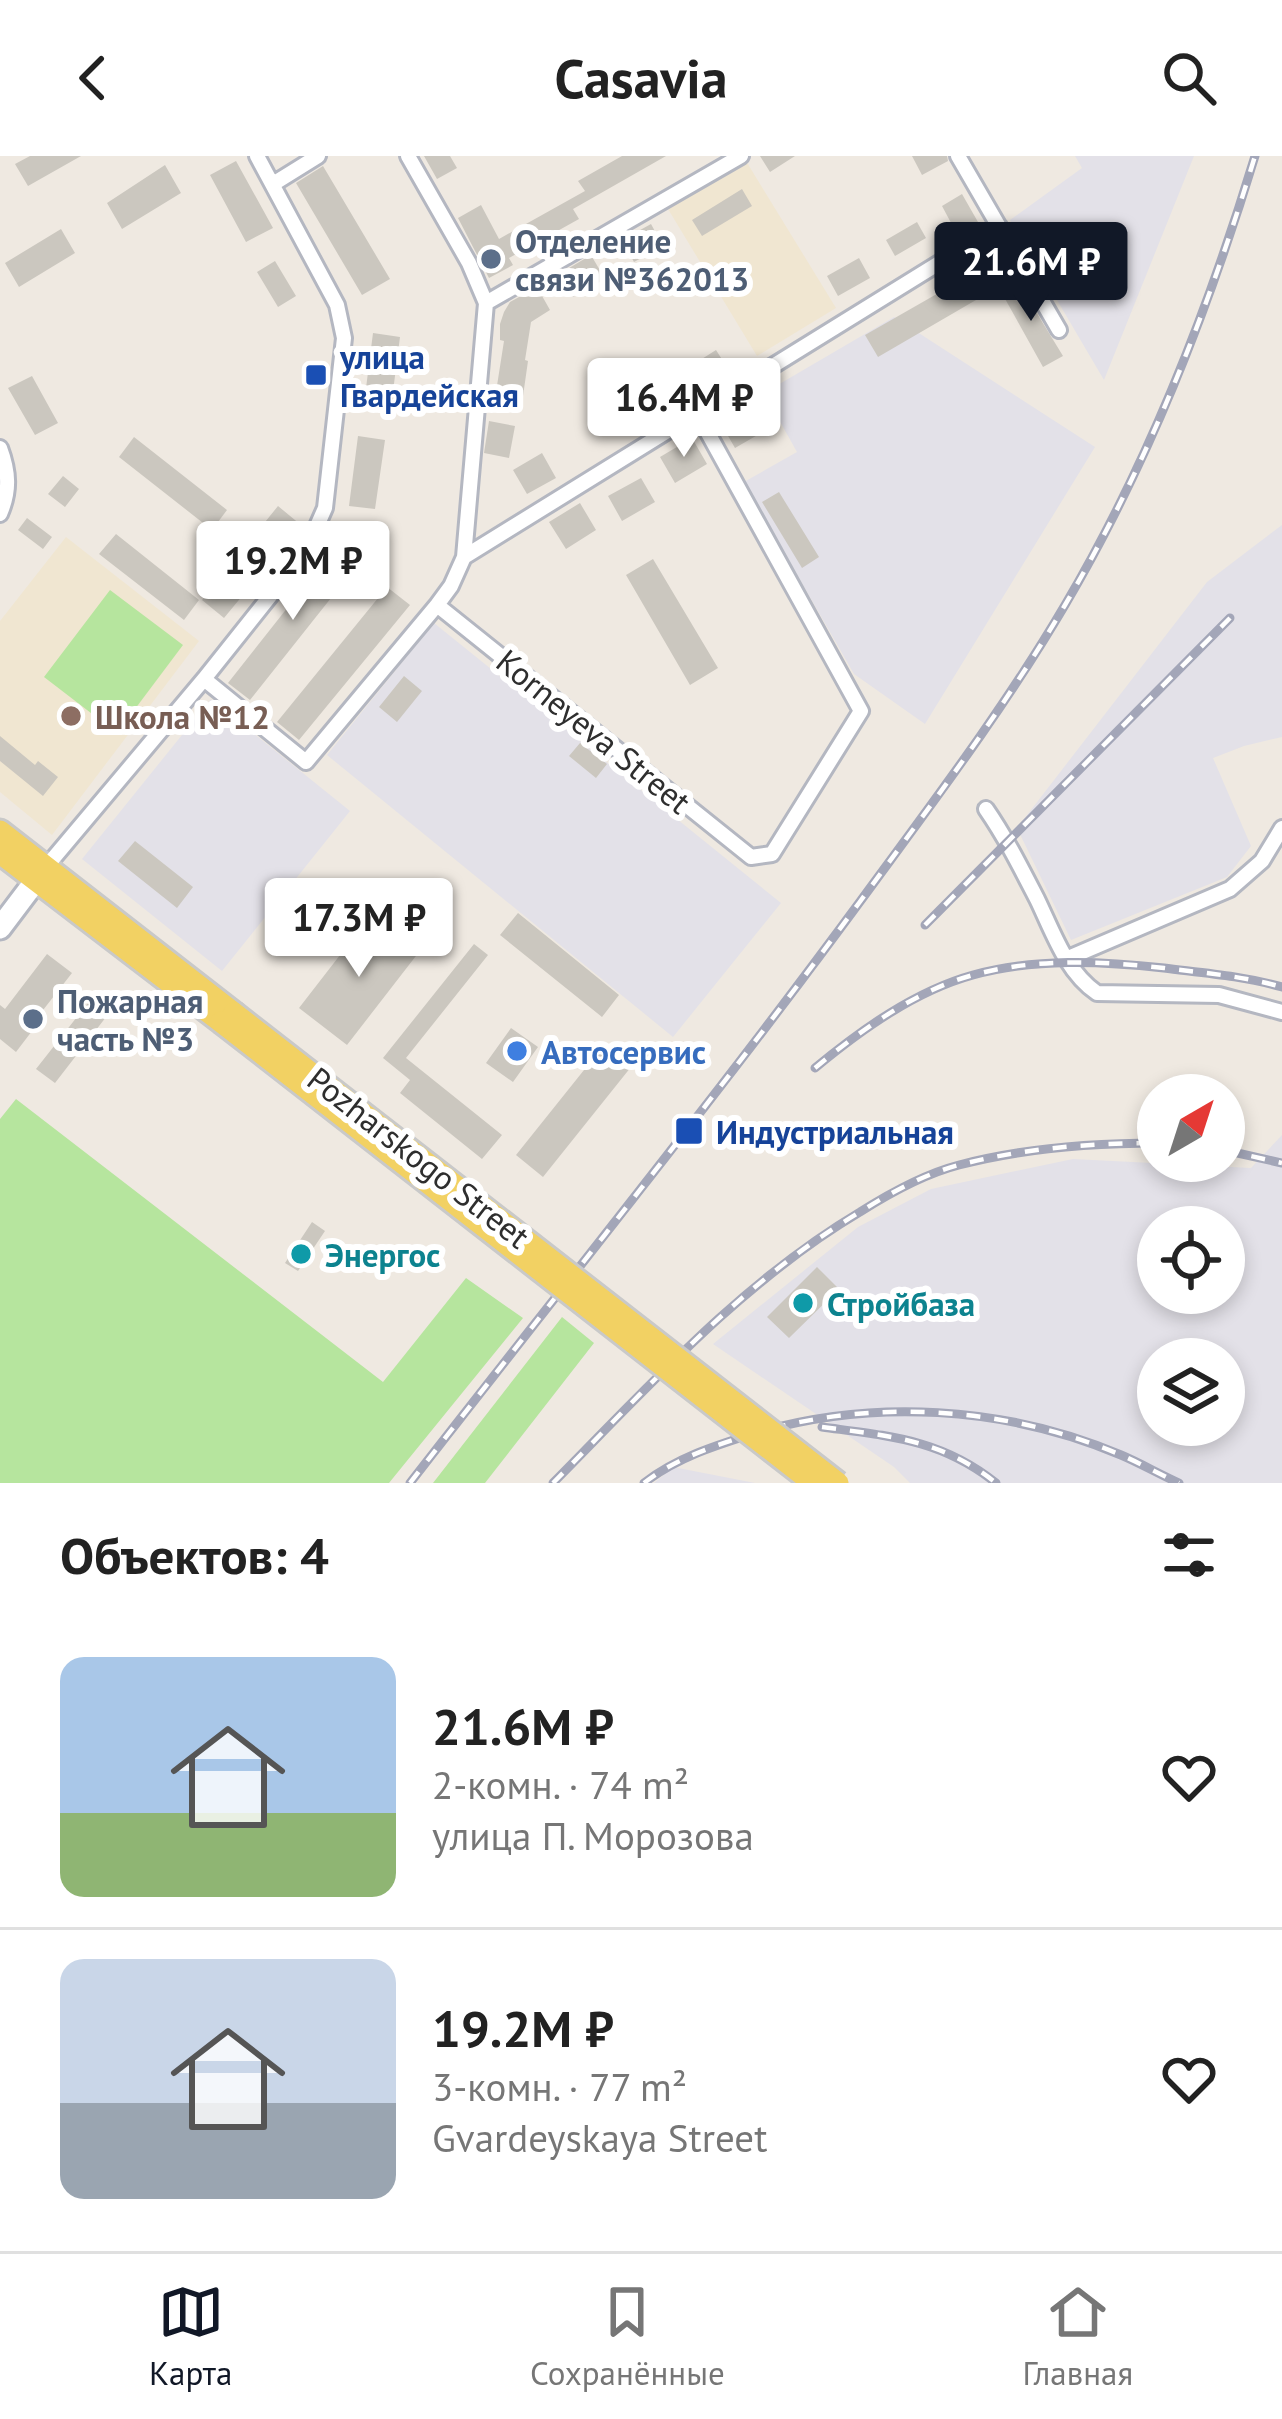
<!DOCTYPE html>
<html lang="ru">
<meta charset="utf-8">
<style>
:root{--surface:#fff;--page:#f2f2f2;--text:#222;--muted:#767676;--line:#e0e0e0;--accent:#111827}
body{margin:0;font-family:"PT Sans",sans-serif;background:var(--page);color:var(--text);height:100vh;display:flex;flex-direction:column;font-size:45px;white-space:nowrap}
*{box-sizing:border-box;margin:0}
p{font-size:39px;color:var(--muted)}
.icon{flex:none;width:66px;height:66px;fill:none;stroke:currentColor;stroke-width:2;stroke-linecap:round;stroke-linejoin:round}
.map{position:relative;height:1327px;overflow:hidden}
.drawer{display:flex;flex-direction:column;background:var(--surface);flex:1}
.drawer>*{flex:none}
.needle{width:78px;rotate:39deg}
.buttons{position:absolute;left:1137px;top:918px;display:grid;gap:24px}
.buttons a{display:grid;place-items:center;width:108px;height:108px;border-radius:50%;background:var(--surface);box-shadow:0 6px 18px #0003;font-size:60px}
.price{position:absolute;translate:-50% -102px;padding:0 27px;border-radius:12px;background:#fff;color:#222;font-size:39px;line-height:78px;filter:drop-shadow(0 3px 6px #0008)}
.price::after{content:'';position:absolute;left:50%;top:72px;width:36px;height:27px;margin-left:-18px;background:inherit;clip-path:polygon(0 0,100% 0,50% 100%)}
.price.current{background:var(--accent);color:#fff}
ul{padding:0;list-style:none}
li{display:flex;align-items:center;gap:36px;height:300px;padding:0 60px}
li+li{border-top:3px solid var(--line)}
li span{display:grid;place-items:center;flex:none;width:336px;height:240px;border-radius:24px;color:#555}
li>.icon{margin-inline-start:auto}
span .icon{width:144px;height:144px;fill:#fffc;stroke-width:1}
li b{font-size:51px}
h2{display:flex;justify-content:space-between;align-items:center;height:144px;padding:0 60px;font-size:51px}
header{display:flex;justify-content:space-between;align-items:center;height:156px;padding:0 60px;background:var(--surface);font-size:54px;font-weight:800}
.tabs{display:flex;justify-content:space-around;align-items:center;height:168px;border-top:3px solid var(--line);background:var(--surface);font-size:33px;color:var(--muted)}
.tabs a{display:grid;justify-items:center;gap:6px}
.tabs .current{color:var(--accent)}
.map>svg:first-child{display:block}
</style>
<header><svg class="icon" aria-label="back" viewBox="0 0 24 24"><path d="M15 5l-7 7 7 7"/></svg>Casavia<svg class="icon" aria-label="search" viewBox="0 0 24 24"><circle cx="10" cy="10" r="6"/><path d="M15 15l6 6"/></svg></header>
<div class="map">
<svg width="1282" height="1327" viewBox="0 0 1282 1327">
<rect width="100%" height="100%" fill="#efe9e1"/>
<path fill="#e3e1e8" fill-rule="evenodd" d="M1075,0H1194L1104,224L1010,64L1082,12Z
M894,161L1095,291L925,568L854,518L744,326L797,296L764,237Z
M1282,369V581L1244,590L1213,602L1251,690L1227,721L1071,784L1017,672L1207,426Z
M434,467L781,747L673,881L327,599Z
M211,543L350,655L222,815L82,703Z
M1282,979V1327H910L894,1311L713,1188L858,1071L931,1033L1073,1003L1251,1012ZM1158,1071H1224V1137H1158ZM1158,1203H1224V1269H1158Z
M673,1311L755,1327H654Z"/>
<path fill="#f0e6d1" d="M746,5L836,152L757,200L668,53Z
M66,381L199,485L52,679L0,636V465Z"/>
<path fill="#b6e59e" d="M110,434L183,489L117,577L44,521Z
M16,943L383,1226L466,1122L523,1162L389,1327H0V963Z
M562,1161L594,1187L485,1327H433Z"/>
<path fill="#cbc7bf" d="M30,0H81L28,30L15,8Z
M424,0H450L457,12L437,23Z
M622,0H666L573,53L579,63L509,102L513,109L489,122L458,62L481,49L499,83L585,35L578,25Z
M760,0H795L770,16Z
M912,0H947L948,5L922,19Z
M236,5L273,72L246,86L210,19Z
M165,9L181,37L122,73L107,47Z
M323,10L390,123L362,139L296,27Z
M742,33L752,50L702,80L692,64Z
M962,38L978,66L957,78L942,50Z
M917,66L926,82L895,100L886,84Z
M651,68L663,90L634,106L622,84Z
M61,73L75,97L19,131L5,107Z
M591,99L605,123L573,141L559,118Z
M859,102L870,122L838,140L827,120Z
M275,105L296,140L278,151L257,116Z
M963,123L976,144L878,201L865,179Z
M1016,123L1063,200L1043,211L999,132Z
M537,131L550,154L531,166L525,204L528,205L523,240L496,236L504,185L500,184V168L504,156L510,146Z
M373,177L400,181L392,243L365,240Z
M716,194L732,219L702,238L686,213Z
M32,220L58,267L35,279L8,232Z
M661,230L676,254L644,272L630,248Z
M751,249L766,274L735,292L720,266Z
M489,265L515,270L509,302L484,297Z
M358,280L385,284L375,353L349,350Z
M134,281L227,354L212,374L119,301Z
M692,282L707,308L675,327L660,301Z
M542,297L556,322L527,338L513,314Z
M63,320L79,333L65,351L48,338Z
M641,322L655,346L622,365L608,340Z
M779,336L819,401L802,412L762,346Z
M580,347L596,374L566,393L549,366Z
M278,350L301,369L224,462L202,444Z
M27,362L52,381L43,393L18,374Z
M116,378L199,444L184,464L99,398Z
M337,389L358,408L250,544L228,527Z
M653,403L718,512L690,529L626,419Z
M387,431L410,449L299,584L277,566Z
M404,520L422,535L397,566L379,551Z
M0,580L35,609L38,605L58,621L43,640L0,605Z
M580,587L607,608L596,622L569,600Z
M135,685L193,731L177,752L118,705Z
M518,757L619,839L602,861L500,779Z
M371,759L419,796L347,889L299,852Z
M474,788L488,799L406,902L502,979L482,1003L400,937L410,924L383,902Z
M47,798L72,817L29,872L32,875L16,896L0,883V849L5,853Z
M95,838L113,852L55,927L36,913Z
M511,872L538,891L513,926L486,907Z
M604,889L631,911L543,1021L516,999Z
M312,1066L325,1075L298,1115L285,1107Z
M817,1111L839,1133L789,1182L767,1161Z"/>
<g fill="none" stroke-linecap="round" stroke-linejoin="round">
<defs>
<path id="street" d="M958,0L1059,174
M273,28L318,0
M486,147L741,0
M0,292C9,316 10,335 0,358
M464,401L999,70
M437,449L751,701L772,698L861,555L697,257
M204,523L306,606L437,449L451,430L464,401L486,147L469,107L408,0
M986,653C1006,682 1021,712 1037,743C1053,776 1066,816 1097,837L1219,839L1282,856
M46,711L204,523L306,395L325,352L344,182L337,149L257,0
M1066,803L1230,733L1262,705L1282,672"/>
<path id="secondary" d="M0,772L46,711"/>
<path id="primary" d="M0,675L234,857
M0,697L221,866"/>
</defs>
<use href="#street" stroke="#b4b7c1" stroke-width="20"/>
<use href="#secondary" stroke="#b4b7c1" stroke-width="27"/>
<use href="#primary" stroke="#c9c9c9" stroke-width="27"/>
<use href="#street" stroke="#fff" stroke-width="14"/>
<use href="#secondary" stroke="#fff" stroke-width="21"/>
<use href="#primary" stroke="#f2d163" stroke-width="21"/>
<defs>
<path id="rail" d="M925,769L1230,462
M815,912C861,874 915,835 973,819C1035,802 1101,805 1164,812C1204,817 1243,820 1282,831
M1224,994L1282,1007
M822,1271C889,1280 941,1283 996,1327
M410,1327C560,1134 714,944 859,747C930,650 1004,553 1065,449C1147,310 1208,155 1255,0
M553,1327C649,1230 742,1126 860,1056C890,1037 924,1018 959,1009C1024,992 1091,987 1158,987
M644,1327C676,1302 714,1290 752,1278C871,1242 1006,1250 1121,1299C1140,1307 1159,1318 1179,1327"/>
</defs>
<use href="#rail" stroke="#a3a6b8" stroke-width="9"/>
<use href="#rail" stroke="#fff" stroke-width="4.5" stroke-dasharray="14" stroke-linecap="butt"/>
<defs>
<path id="primary-bridge" d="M234,857L838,1327
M221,866L813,1327"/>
</defs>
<use href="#primary-bridge" stroke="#c9c9c9" stroke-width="27" stroke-linecap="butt"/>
<use href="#primary-bridge" stroke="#f2d163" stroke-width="21"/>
</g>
<g fill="#5c6f8a" stroke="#fff" stroke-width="4.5">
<circle cx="491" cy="103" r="12"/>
<circle cx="33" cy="863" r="12"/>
</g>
<g fill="#1a4fb4" stroke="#fff" stroke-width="4.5">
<rect x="304" y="207" width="24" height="24" rx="6"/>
<rect x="674" y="960" width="30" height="30" rx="6"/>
</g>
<circle fill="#8d6e63" stroke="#fff" stroke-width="4.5" cx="71" cy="560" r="12"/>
<circle fill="#3f7fe0" stroke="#fff" stroke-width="4.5" cx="517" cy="895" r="12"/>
<g fill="#0f9aa8" stroke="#fff" stroke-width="4.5">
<circle cx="301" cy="1098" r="12"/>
<circle cx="803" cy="1147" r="12"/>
</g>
<g text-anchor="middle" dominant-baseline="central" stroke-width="12" stroke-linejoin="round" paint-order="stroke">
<g font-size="33" font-weight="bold" fill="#4e5e75" stroke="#fff" text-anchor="start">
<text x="515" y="84">Отделение<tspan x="515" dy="38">связи №362013</tspan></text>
<text x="57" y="844">Пожарная<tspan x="57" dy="38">часть №3</tspan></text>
</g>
<g font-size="33" font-weight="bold" fill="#164399" stroke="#fff" text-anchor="start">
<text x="340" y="200">улица<tspan x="340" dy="38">Гвардейская</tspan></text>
<text x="716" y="975">Индустриальная</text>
</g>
<g font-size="33" font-weight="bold" fill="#785e54" stroke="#fff" text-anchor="start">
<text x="95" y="560">Школа №12</text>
</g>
<g font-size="33" fill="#2e2e2e" stroke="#fff">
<text transform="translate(594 575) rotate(39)">Korneyeva Street</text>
<text transform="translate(419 1001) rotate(38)">Pozharskogo Street</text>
</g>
<g font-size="33" font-weight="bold" fill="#366cbe" stroke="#fff" text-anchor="start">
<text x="541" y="895">Автосервис</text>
</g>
<g font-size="33" font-weight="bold" fill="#0d838f" stroke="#fff" text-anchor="start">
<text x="325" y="1098">Энергос</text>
<text x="827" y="1147">Стройбаза</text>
</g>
</g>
</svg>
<div class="buttons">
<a><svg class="needle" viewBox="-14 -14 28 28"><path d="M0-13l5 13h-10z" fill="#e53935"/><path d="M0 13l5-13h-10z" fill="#767676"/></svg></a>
<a><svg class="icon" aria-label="locate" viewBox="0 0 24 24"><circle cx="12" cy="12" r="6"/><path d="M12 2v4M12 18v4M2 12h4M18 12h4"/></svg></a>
<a><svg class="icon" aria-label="layers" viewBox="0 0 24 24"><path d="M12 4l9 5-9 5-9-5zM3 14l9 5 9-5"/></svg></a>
</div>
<b class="price current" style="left:1031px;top:168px">21.6M ₽</b>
<b class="price" style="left:684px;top:304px">16.4M ₽</b>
<b class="price" style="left:293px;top:467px">19.2M ₽</b>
<b class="price" style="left:359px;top:824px">17.3M ₽</b>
</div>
<section class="drawer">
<h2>Объектов: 4<svg class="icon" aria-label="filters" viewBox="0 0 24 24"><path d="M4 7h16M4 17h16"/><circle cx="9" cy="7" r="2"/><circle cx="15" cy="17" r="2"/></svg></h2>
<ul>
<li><span style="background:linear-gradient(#a9c7e8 65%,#8fb573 0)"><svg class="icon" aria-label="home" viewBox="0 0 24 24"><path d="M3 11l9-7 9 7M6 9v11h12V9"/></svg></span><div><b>21.6M ₽</b><p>2-комн. · 74 m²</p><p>улица П. Морозова</p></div><svg class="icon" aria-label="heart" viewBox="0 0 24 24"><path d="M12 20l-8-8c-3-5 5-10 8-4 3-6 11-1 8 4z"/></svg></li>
<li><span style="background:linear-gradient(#c9d6e8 60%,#9aa5b1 0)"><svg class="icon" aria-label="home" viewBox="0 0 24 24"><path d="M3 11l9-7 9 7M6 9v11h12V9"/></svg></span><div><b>19.2M ₽</b><p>3-комн. · 77 m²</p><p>Gvardeyskaya Street</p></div><svg class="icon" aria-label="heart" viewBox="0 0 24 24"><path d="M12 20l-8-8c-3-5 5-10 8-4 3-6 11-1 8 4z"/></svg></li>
</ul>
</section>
<nav class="tabs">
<a class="current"><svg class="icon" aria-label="map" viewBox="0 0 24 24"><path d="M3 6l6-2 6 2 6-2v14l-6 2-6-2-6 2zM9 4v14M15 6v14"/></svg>Карта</a>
<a><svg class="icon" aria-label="saved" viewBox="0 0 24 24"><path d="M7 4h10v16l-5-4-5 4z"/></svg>Сохранённые</a>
<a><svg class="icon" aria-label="home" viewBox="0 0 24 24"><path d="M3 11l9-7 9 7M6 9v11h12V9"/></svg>Главная</a>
</nav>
